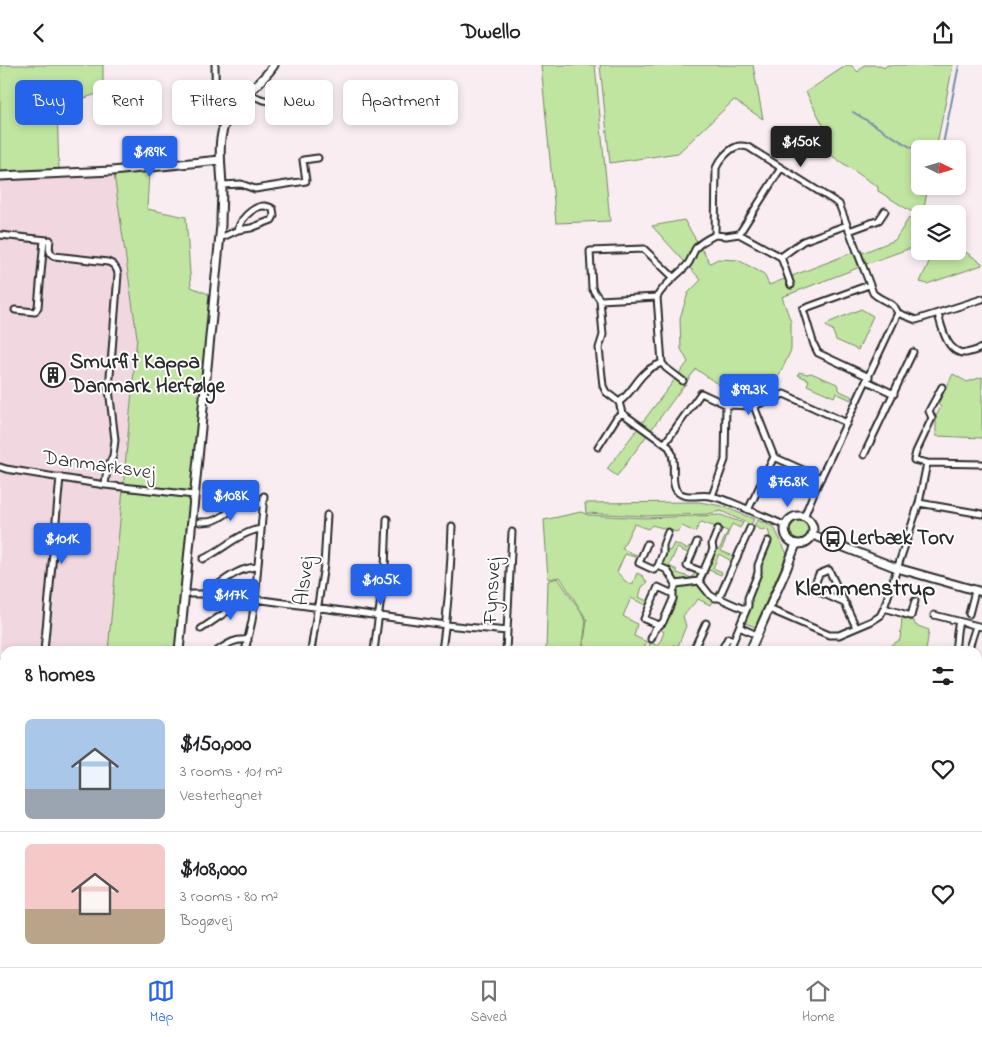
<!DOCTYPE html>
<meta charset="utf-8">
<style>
:root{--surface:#fff;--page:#f6f6f6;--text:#202124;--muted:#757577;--line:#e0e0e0;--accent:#2563eb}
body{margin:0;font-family:"Indie Flower",sans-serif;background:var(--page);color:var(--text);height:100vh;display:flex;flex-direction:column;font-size:19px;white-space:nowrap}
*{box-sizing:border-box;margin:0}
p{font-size:16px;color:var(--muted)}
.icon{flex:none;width:28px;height:28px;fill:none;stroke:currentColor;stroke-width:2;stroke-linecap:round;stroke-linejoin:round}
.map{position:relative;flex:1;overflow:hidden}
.panel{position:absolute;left:0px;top:581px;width:982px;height:321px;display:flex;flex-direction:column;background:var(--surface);border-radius:15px 15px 0 0;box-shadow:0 2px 8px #0003}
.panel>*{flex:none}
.hud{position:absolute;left:15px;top:15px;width:500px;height:45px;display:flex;gap:10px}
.needle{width:32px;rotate:95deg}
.tools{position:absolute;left:911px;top:75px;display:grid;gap:10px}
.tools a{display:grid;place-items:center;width:55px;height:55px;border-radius:8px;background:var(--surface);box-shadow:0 2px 8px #0003;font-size:25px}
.price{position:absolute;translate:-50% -42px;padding:0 11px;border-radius:5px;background:var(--accent);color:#fff;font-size:16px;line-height:32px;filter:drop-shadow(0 1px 2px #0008)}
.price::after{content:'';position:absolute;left:50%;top:30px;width:15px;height:11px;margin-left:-8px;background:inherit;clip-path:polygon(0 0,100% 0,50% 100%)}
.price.active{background:#222;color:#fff}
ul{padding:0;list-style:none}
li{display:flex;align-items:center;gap:15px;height:125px;padding:0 25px}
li+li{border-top:1px solid var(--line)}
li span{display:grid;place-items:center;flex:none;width:140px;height:100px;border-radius:8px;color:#555}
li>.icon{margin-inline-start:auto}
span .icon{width:60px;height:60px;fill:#fffc;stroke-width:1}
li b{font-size:21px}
h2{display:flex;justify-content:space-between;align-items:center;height:60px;padding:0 25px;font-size:21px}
.chip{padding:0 18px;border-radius:8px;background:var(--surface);box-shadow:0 2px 8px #0003;font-size:18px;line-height:45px}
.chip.active{background:var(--accent);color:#fff}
header{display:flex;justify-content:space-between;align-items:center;height:65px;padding:0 25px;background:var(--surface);font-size:22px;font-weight:800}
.menu{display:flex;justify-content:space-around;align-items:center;height:70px;border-top:1px solid var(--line);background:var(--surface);font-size:14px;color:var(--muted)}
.menu a{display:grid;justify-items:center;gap:2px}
.menu .active{color:var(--accent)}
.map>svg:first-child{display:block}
</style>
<header><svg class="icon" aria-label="back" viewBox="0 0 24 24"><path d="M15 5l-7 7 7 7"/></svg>Dwello<svg class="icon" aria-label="share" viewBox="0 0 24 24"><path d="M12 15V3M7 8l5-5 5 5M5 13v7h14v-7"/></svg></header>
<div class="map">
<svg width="982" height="902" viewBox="0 0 982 902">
<rect width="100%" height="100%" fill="#f9edf1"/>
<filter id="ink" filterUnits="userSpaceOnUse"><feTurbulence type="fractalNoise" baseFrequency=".02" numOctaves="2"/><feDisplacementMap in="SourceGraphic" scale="10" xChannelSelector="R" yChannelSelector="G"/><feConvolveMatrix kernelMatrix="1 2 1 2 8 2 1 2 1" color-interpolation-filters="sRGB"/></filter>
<g filter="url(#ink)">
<path fill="#f1d8e0" d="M114,109L137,272L108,586H5V590L0,584V115Z
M0,602L5,609V671L1,676L0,675Z"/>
<path fill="#c0e5a0" stroke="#768866" d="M0,0H103V27L57,42L59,106L0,109Z
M541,0H595L610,156L556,158Z
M600,0H753L763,54L734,35L678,88L610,98Z
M847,0H851L858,7L864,0H880L884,3L887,0H953L936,84H920V121H928L923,149H920V152L878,126V122L819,82L825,64L806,27Z
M149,106L147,144L186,152L191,222L211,230L175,582H139L138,586H108L137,272L114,109Z
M909,153L920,159V186H958V182L982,198V200L927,219L920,217L929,197L915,190L912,184H908L866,199L862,188L895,175Z
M684,155L710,198L718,194L738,195L764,209L769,220L854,187L860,202L782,232L791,257V285L779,311L765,322L739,326L722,322L696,304L617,411L607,404L688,297L681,284L680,253L688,228L701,215L652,161Z
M861,244L873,251L858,285L836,275L832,264H830L826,261L830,257Z
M799,307L807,309L811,308L837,319L840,326L853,332L851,335L836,328L834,332L807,320L809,315L798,310Z
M953,309L967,317L982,312V373L936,371V351L941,342L938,339Z
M699,437L722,441L754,454L751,460L721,446L707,449L645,451L586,448L585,438Z
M581,447L588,450L645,453L721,450L743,458L740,463L732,459L721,486L736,492L733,497L719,489L713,503L722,507L721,510L709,505L704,516L703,515L715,483L719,485L728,466L701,457L695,467L682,461L677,467L652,460L648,464L634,459L622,484L639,491L638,493L625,489L617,507L625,516L632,520L637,508L643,511L647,518L642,522L639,532L649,537L647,541L631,533L623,551L637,559L634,571L647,577L642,586H634L627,583L625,586H583L587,555L560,512L548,514L544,455Z
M757,455L774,462L787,489L755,562L745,558L752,539L751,535L762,508L760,505L772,475L768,472L770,471L768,465L764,464L761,465L754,461Z
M790 466a10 10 0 1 1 20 0a10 10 0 1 1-20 0Z
M674,478L687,484L689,481L692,483L690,489L677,483L669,501L677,505V508L692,513L696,505L701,508L698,514L679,516L669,504L665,502L662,497L667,485L670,486Z
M558,513L586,555L582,586H546L548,516Z
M698,520L707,532L713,535L710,540L698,534L683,551L686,561L678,581L673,580L671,586H647L651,577L657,581L659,580L664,567L661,565L677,534L676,527L679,521Z
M902,553L914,556L915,560L929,565L926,586H888L886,583L900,575Z
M978,703L982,706V812H978Z
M636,898H739L735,902H635Z"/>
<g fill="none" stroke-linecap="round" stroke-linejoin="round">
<path stroke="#738faa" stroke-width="2" d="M853,47L920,88
M942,84L959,0"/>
<defs>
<path id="minor" d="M215,0L216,55L224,58
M247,29L264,35L270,36L324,34
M222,120L241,119L255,124L306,116L303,95L318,93
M849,166L879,155L885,146
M739,169L781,103
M0,170L47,175
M715,170L716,103C719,96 728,85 736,82C740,80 744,81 748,82L839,139L873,228C881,236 894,237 898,248
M715,170L726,171L739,169L781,192L791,220
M220,172L225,171L238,165L251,163L272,155L274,151L273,144C259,134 241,152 238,165
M50,175C49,181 48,188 54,191L108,197C114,199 117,203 118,209L109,324L115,375L113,391L107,404L105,420
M781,192L803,176L847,160
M673,212L644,184L590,186L592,223L595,228L600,235L603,270L599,283L603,321L606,327L619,337L622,348L669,382C678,396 669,417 677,426C684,435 701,429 710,431C723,433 735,439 747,444C760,450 773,455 786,461
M600,235L657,232
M15,245L35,247L38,242L44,175
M898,248L916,255L982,234
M938,249C942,263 947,289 966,288C971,287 977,285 982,283
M869,312L818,288L814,280L803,244L869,220
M683,316L666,303L662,298L657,232C664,219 677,211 687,200C691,196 692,189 696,183C700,177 709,173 715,170
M867,316L894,329
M619,337C631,329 636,315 647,306C651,302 657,300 662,298
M665,378L701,328L727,340L754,341L784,329L847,358
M598,382L617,352L622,348
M864,390L913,287
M774,392L821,413
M927,398L982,399
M0,402L6,404L105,420L194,430
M712,431L725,395L726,340
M919,438L982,449
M748,445L774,392L754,341
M804,452L815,425L898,248
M200,457C204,457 208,457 212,456C222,454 230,444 239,441C247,438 255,439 263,439
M697,477L687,501L703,507
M647,479L639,498L654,505L658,501L667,505L676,519L699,516L710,530L715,533H719L746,545
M203,494C221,486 241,466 261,464
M658,501L663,488V480L668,467
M699,516L713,484L712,479L718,464
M191,529H203L209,526C224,516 237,503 257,502
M719,533L750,463
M846,539L813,524L819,509L829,505L856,562
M884,543L911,551L915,536
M769,544L829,570H839L872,556L880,551L884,543L919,438L927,398L914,395L916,387L932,353L929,346L942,322
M969,549L975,526
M934,550L982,562
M959,557C956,566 957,575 955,585L960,586
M659,560L644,554L658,522L673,529
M739,562L757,570
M201,564L241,537L255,534L446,560L507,566
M651,574L655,564L663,557L673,534V527L676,519
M44,586L60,412
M217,586C229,578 234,574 248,575
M245,586L252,556L255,534L264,431
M311,586L324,500L327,450
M374,586L385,502L387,454
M442,586C448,545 451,503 452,461
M506,586L512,467
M693,586L706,558
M721,586L728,573L733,575
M729,586L748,541V533L758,508V500L768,476
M968,586L976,561
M978,674H982
M978,878L982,877
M413,898L416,902
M472,898L483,902
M895,898L896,902
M149,902V898
M523,902L524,898
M630,902L631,898
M828,902L832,898
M850,902L853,898"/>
<path id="tertiary" d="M0,111L112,106L220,95
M785 465a14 14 0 1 1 28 0a14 14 0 1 1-28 0Z
M813,470L897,503L982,527
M179,586L221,160C221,147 222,134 222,121C221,95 215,68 232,46C244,29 263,17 274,0
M750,586L786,505L796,479
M579,902L581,898"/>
<path id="secondary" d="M0,682L5,686
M0,693L5,696
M280,898L286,902
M293,898L299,902"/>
</defs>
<use href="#minor" stroke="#2b2b2b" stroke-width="9"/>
<use href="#tertiary" stroke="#2b2b2b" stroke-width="11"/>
<use href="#secondary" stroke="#2b2b2b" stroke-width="11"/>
<use href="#minor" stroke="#fff" stroke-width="5"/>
<use href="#tertiary" stroke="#fff" stroke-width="7"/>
<use href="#secondary" stroke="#fff" stroke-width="8"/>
<path stroke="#2b2b2b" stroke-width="2" d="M0,593L5,599
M240,898L243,902"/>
</g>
</g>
<defs>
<symbol id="building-ring" viewBox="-11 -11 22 22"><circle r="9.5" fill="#fff" stroke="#2b2b2b" stroke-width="1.5"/><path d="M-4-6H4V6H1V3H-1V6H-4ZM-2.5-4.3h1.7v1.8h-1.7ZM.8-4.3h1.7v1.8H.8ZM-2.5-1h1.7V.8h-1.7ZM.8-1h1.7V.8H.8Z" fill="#2b2b2b"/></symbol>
<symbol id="bus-ring" viewBox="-11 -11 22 22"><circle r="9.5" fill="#fff" stroke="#2b2b2b" stroke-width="1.5"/><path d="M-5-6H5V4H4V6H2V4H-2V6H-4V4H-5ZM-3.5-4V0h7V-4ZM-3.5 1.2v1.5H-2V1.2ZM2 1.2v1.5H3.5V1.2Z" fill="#2b2b2b"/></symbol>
</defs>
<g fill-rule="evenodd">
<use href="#building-ring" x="39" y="296" width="28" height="28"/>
<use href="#bus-ring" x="819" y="460" width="28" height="28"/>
</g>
<g text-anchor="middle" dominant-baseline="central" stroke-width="4" stroke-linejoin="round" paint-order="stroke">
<g font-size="21" font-weight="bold" fill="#2b2b2b" stroke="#fff" text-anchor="start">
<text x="70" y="298">Smurfit Kappa<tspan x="70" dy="24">Danmark Herfølge</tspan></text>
<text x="850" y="474">Lerbæk Torv</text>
</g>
<g font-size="21" fill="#2b2b2b" stroke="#fff">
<text transform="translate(99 401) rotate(8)">Danmarksvej</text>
<text transform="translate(305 516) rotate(-83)">Alsvej</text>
<text transform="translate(493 526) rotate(-87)">Fynsvej</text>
</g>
<g font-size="24" font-weight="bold" fill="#2b2b2b" stroke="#fff">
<text x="865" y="524">Klemmenstrup</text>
</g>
</g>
</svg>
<div class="tools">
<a><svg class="needle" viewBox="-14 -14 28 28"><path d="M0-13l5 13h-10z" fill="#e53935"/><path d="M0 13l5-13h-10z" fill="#757577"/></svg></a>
<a><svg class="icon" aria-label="layers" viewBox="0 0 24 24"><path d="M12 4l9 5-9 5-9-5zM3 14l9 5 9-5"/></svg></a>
</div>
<b class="price active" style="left:801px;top:103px">$150K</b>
<b class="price" style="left:150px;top:113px">$189K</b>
<b class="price" style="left:749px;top:351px">$99.3K</b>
<b class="price" style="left:788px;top:443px">$76.8K</b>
<b class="price" style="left:231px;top:457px">$108K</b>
<b class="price" style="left:62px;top:500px">$101K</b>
<b class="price" style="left:381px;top:541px">$105K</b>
<b class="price" style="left:231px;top:556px">$117K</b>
<div class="hud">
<a class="chip active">Buy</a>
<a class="chip">Rent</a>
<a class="chip">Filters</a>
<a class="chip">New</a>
<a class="chip">Apartment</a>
</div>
<section class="panel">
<h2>8 homes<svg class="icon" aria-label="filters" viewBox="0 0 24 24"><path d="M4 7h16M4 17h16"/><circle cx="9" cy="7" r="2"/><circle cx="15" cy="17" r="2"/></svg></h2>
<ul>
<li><span style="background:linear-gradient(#a9c7e8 70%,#9aa5b1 0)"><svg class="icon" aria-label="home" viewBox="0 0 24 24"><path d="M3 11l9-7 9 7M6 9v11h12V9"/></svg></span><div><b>$150,000</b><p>3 rooms · 101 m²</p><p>Vesterhegnet</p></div><svg class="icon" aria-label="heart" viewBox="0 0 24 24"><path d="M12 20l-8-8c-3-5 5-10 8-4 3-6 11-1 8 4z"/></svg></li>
<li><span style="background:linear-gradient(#f6c9c9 65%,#b9a48a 0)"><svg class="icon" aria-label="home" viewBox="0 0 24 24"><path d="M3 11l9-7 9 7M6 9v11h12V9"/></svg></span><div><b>$108,000</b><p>3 rooms · 80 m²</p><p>Bogøvej</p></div><svg class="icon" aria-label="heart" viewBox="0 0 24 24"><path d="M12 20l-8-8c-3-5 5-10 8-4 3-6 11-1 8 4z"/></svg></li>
</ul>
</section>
</div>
<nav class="menu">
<a class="active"><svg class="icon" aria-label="map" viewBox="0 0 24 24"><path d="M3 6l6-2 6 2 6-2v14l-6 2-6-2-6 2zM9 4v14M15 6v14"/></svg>Map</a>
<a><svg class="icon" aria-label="saved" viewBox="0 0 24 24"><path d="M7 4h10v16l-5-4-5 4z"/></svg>Saved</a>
<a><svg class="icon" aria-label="home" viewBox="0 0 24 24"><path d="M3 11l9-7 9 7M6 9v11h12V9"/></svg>Home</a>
</nav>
